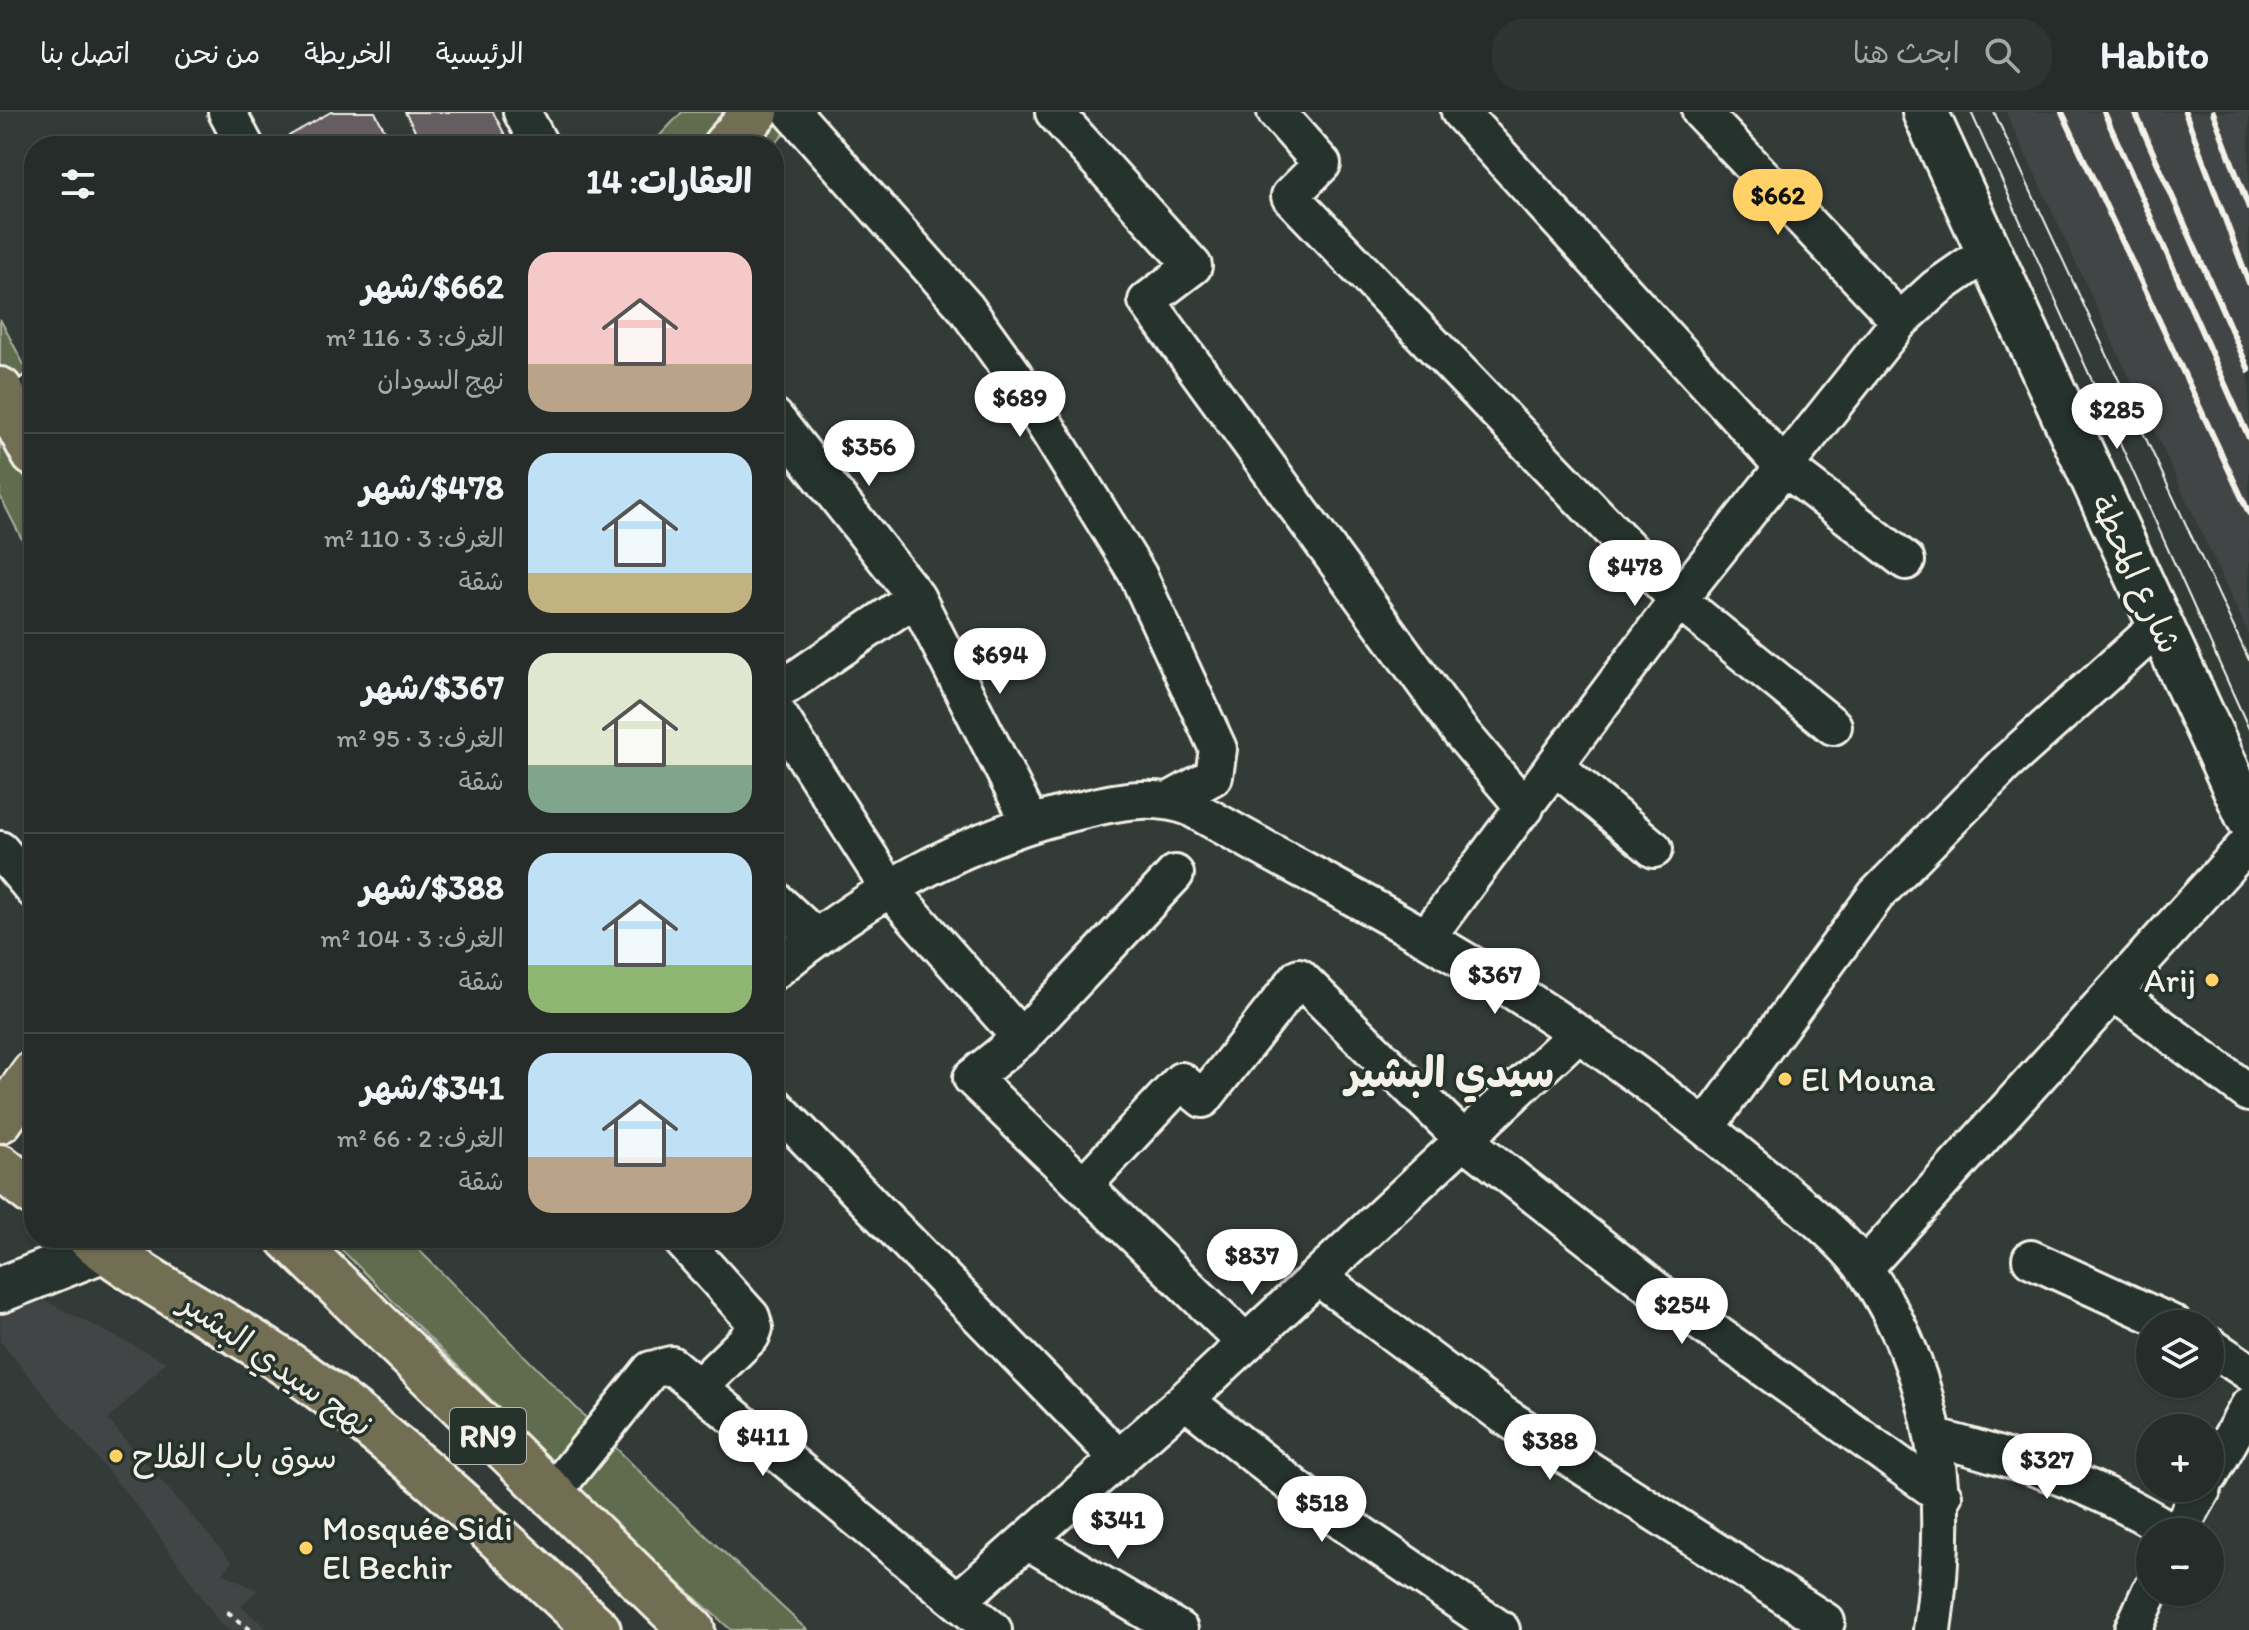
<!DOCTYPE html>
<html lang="ar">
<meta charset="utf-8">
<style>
:root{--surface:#262c2a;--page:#2e3432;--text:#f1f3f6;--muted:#a4a7a8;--line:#424847;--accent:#ffd166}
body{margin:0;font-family:Itim,"Playpen Sans Arabic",sans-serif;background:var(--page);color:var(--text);direction:rtl;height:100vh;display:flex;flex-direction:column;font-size:30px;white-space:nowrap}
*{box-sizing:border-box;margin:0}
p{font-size:26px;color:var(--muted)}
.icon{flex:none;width:44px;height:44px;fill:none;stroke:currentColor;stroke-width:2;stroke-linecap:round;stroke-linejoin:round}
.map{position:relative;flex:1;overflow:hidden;direction:ltr}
.side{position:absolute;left:24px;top:24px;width:760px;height:1112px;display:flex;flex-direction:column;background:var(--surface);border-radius:32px;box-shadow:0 2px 6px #0004,0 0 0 2px var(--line);direction:rtl}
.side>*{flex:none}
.controls{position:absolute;left:2136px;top:1198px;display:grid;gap:16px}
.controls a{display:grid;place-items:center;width:88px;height:88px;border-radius:50%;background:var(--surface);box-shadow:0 2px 6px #0004,0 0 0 2px var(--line);font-size:40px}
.price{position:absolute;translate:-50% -68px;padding:0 18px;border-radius:28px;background:#fff;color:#222;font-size:26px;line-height:52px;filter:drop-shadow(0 2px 4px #0008)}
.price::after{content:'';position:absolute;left:50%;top:48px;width:24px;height:18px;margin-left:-12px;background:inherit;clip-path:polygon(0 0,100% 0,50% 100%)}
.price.selected{background:var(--accent);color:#111}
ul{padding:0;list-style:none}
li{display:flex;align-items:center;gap:24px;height:200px;padding:0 32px}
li+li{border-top:2px solid var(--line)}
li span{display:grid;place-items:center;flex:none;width:224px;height:160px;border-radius:24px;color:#555}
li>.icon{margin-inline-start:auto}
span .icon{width:96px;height:96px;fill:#fffc;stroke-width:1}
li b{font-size:34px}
h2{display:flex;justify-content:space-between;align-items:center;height:96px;padding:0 32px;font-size:34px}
header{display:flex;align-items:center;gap:48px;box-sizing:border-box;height:112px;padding:0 40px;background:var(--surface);border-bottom:2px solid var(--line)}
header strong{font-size:38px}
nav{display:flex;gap:44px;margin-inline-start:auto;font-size:28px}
.search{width:560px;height:72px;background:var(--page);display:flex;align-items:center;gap:20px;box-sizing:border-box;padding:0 28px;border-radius:32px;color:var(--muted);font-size:30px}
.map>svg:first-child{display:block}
</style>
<header>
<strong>Habito</strong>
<div class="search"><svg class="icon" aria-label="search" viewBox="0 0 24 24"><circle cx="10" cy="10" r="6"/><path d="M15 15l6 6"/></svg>ابحث هنا</div>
<nav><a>الرئيسية</a><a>الخريطة</a><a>من نحن</a><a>اتصل بنا</a></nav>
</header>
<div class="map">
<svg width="2249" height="1518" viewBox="0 0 2249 1518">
<rect width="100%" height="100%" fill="#333b38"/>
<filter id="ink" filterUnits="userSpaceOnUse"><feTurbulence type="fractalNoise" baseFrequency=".0125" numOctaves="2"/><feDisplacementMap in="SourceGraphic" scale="16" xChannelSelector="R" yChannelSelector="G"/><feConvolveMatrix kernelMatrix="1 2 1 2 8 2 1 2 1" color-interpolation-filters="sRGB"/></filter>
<g filter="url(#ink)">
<path fill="#424545" d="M2006,0H2249V523L2066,129Z
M45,1189L166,1250L108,1308L232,1450L223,1461L257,1478L241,1494L269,1518H229L220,1511L142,1400L0,1229V1201Z"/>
<path fill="#5f6c4e" stroke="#aaae9b" stroke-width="2" d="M682,0H805L773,34H650Z
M0,207L34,272V451L0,384Z
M330,1126H407L669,1389L807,1518H731L625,1422Z"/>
<path fill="#665d63" stroke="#f4f1e8" stroke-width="2" d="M331,0H375L393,34H271Z
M405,0H493L505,23L485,34H419L422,32Z"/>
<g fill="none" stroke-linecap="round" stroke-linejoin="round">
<defs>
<path id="street" d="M227,0L245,34
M522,0L540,34
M792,0L966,196L1014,263L1138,463L1218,637L1214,664L1171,688
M1054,0L1193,154L1147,189L1459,618L1525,696
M1276,0L1322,52L1290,84L1678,488L1833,614
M1460,0L1784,355L1906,449
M1701,0L1900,209
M9,294L34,281
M774,305L916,485L1030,710
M774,582L916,485
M774,596L889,776L1021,926
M1555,654L1654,737
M0,738L34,778
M1175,762L1021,926L972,966L1246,1231
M774,787L816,826
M1426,826L1678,488L1900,209L1936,176L1988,140
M774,859C865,784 966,724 1082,698C1118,689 1154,682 1190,695C1267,739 1346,780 1423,824C1539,891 1648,966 1750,1052C1784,1080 1842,1124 1866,1159C1941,1271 1951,1388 1932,1518
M2114,880L2249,981
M774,993L1119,1347
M1706,1015L1876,783L2005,652L2159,514
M1084,1073L1181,969L1203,987L1299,865L1463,1027L1662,1183L1943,1384
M680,1126L751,1205L754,1216L751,1224L699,1275
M2031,1147L2173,1212
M1864,1156L2249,730
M1318,1165L1503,1303L1826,1510
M2210,1234L2249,1260
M1185,1288L1311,1388L1501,1518
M1936,1326C2021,1348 2098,1373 2172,1420
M2210,1363L2249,1294
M550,1384L651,1258L671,1253L993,1518
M2178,1420L2203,1376
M1028,1429L1179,1518
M959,1488L1185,1288L1578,921
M2133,1518L2150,1480"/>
<path id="secondary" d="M1925,0L2249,706
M0,1178L104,1137"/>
<path id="primary" d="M725,34L756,0
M0,278L34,342
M0,1008L34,961
M0,1055L34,1082
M90,1126C156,1178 235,1214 304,1264C410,1340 503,1430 598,1518
M289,1126L692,1518"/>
</defs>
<use href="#street" stroke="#f4f1e8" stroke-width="42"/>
<use href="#secondary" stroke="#f4f1e8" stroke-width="50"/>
<use href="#primary" stroke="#f4f1e8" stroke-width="50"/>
<path stroke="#f4f1e8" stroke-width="5" stroke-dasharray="6 6" stroke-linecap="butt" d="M227,1500L250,1518"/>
<use href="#street" stroke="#26332d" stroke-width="36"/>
<use href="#secondary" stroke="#26332d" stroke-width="44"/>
<use href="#primary" stroke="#726e52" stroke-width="44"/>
<path stroke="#f4f1e8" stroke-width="2" d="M1971,0L2249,617
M1994,0L2249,548"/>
<path stroke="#f4f1e8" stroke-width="6" d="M2062,0L2249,401
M2104,0L2249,326
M2135,0L2249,258
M2185,0L2249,171
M2213,0L2249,96"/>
</g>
</g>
<g fill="#ffd166" stroke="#26332d" stroke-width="3">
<circle cx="2212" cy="868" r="8"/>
<circle cx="1785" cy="967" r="8"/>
<circle cx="116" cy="1344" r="8"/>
<circle cx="306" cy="1436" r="8"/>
</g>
<g text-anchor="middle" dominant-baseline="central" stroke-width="7" stroke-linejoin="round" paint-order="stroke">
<rect fill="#26332d" stroke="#b6b8b0" stroke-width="2" x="450" y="1296" width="76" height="56" rx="6"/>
<g font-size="32" font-weight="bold" fill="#f4f1e8">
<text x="488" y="1324">RN9</text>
</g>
<g font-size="34" fill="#f4f1e8" stroke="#26332d">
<text transform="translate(2136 462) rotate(65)">شارع المحطة</text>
<text transform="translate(277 1252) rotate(35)">نهج سيدي البشير</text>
</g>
<g font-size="34" fill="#f4f1e8" stroke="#26332d" text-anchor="start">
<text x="2196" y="868" text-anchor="end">Arij</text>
<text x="1801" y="967">El Mouna</text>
<text x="132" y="1344">سوق باب الفلاح</text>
<text x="322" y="1416">Mosquée Sidi<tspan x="322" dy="39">El Bechir</tspan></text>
</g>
<g font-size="42" font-weight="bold" fill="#f4f1e8" stroke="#26332d">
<text x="1450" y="960">سيدي البشير</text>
</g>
</g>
</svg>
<div class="controls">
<a><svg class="icon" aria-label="layers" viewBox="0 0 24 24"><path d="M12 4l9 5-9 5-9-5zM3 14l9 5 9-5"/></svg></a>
<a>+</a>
<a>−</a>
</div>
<b class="price selected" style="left:1778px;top:125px">$662</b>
<b class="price" style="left:1020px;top:327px">$689</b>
<b class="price" style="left:2117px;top:339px">$285</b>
<b class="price" style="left:869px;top:376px">$356</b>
<b class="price" style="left:1635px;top:496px">$478</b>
<b class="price" style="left:1000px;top:584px">$694</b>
<b class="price" style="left:1495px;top:904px">$367</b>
<b class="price" style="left:1252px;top:1185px">$837</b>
<b class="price" style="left:1682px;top:1234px">$254</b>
<b class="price" style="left:763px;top:1366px">$411</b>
<b class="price" style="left:1550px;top:1370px">$388</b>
<b class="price" style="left:2047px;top:1389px">$327</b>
<b class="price" style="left:1322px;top:1432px">$518</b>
<b class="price" style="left:1118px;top:1449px">$341</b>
<section class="side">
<h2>العقارات: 14<svg class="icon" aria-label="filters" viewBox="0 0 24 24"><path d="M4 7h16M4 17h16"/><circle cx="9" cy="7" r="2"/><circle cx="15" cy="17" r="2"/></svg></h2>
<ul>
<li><span style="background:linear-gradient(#f6c9c9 70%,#b9a48a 0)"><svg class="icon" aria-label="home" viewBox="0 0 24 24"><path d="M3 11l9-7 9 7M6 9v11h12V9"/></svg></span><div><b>$662/شهر</b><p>الغرف: 3 · 116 m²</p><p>نهج السودان</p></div></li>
<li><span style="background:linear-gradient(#bfe0f5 75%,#c2b280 0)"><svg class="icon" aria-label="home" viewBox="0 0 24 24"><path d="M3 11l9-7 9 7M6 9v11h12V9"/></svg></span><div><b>$478/شهر</b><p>الغرف: 3 · 110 m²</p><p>شقة</p></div></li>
<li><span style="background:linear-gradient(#dfe7d0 70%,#7fa58c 0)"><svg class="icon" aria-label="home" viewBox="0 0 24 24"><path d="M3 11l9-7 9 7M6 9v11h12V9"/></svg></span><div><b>$367/شهر</b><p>الغرف: 3 · 95 m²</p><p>شقة</p></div></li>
<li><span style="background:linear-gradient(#bfe0f5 70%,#8fb573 0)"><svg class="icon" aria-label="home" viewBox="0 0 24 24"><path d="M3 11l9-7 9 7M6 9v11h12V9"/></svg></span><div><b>$388/شهر</b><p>الغرف: 3 · 104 m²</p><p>شقة</p></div></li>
<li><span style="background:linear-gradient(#bfe0f5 65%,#b9a48a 0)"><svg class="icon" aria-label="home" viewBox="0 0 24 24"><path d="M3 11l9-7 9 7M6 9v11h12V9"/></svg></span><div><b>$341/شهر</b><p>الغرف: 2 · 66 m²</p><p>شقة</p></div></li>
</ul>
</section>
</div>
